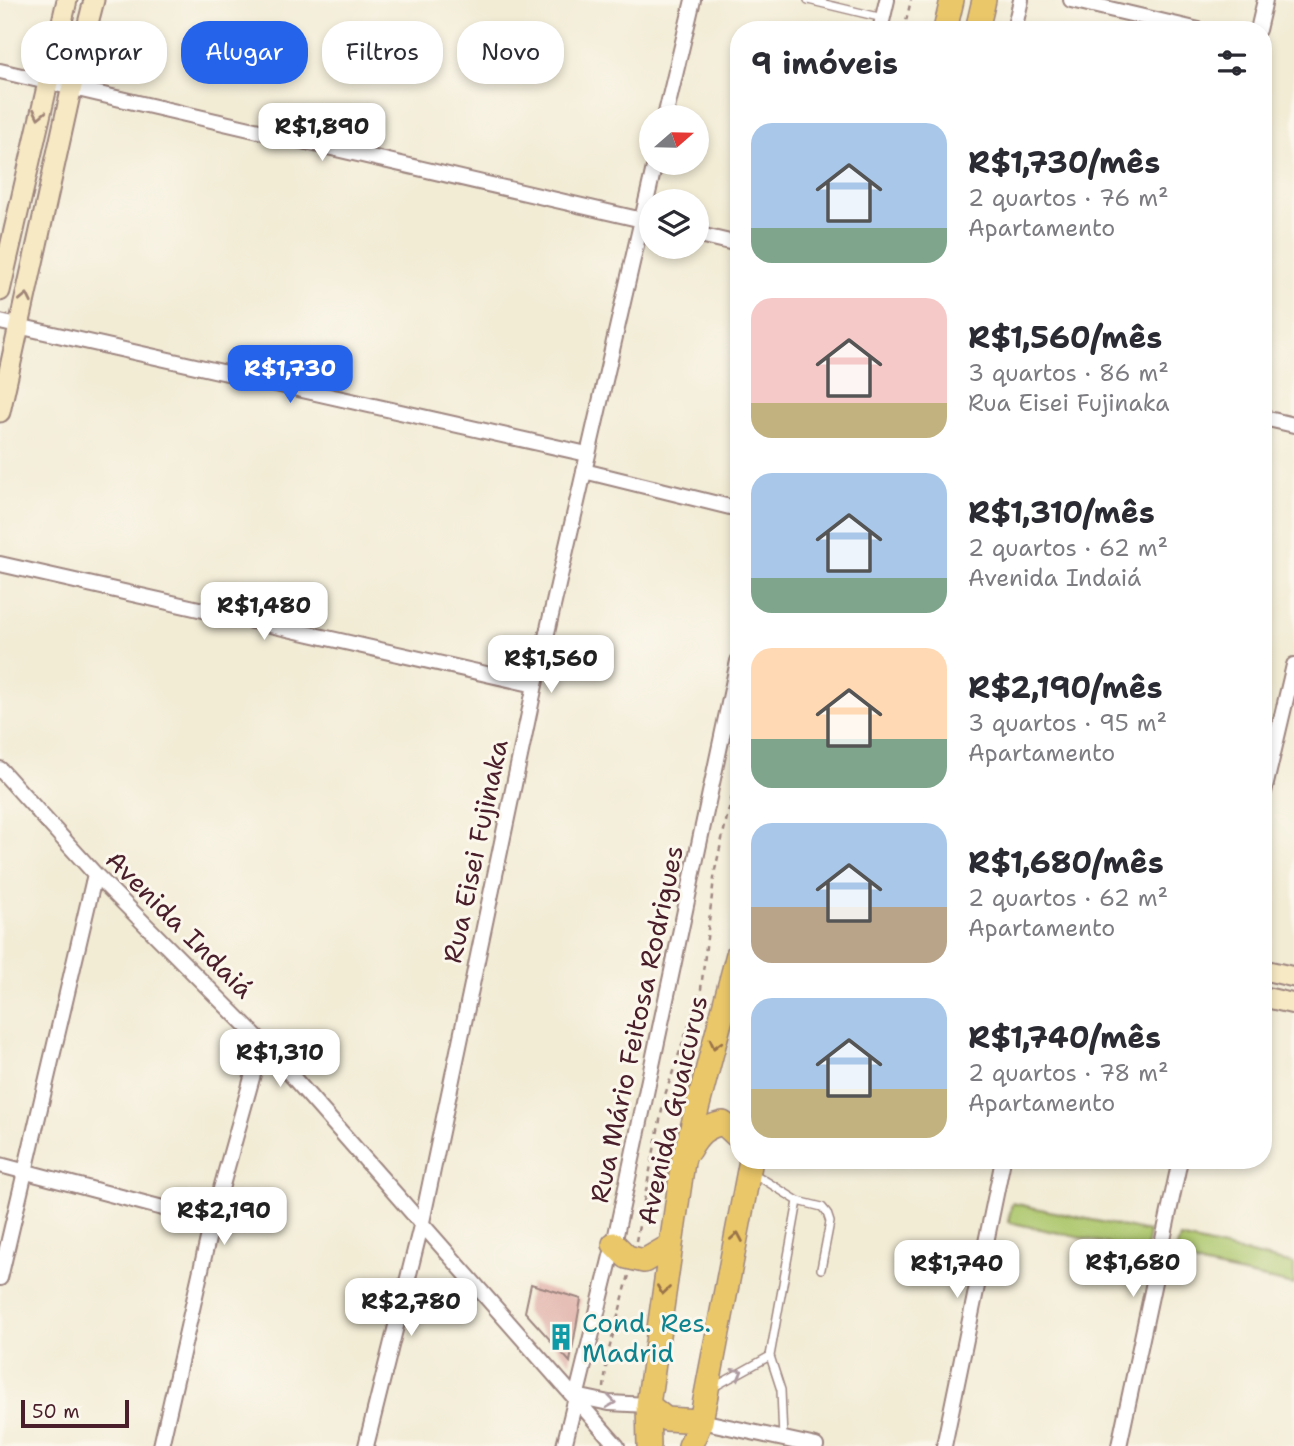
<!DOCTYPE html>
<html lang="pt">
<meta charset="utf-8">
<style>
:root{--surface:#fff;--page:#f2f2f3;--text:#2b2b33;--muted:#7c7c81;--accent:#2563eb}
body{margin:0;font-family:"Shantell Sans",sans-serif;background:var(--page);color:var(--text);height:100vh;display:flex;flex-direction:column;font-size:26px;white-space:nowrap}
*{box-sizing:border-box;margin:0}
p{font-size:23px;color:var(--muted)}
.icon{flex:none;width:38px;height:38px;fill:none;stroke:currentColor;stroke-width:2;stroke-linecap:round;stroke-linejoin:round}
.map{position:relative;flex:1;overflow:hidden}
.sheet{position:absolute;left:730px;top:21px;width:542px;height:1148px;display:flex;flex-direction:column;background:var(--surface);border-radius:28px;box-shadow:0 4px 10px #0003}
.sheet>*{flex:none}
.top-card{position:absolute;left:21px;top:21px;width:604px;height:63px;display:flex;gap:14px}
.needle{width:46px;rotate:70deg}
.buttons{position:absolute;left:639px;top:105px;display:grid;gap:14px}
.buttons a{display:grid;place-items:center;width:70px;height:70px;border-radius:50%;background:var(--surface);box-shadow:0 4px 10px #0003;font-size:35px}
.scale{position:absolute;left:21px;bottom:18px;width:108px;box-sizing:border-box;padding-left:7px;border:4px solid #4a1f2b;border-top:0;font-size:19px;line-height:24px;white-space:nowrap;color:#4a1f2b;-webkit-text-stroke:5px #fbf7ec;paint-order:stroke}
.price{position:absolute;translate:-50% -60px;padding:0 16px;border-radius:14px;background:#fff;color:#222;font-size:23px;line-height:46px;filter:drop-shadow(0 2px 4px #0008)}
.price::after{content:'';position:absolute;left:50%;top:42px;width:21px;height:16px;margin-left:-10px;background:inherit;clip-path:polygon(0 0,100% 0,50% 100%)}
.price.on{background:var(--accent);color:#fff}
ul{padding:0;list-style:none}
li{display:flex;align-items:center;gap:21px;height:175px;padding:0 21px}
li span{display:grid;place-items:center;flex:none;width:196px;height:140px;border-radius:21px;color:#555}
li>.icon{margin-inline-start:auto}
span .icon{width:84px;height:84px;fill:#fffc;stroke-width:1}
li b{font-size:30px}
h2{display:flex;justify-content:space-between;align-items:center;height:84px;padding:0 21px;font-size:30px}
.chip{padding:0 24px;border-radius:28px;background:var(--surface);box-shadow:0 4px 10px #0003;font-size:24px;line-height:63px}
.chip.on{background:var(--accent);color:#fff}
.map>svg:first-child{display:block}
</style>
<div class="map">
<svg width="1294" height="1446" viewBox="0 0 1294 1446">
<rect width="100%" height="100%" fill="#fbf7ec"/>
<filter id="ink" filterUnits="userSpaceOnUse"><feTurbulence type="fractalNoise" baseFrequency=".0143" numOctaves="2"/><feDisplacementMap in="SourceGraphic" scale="14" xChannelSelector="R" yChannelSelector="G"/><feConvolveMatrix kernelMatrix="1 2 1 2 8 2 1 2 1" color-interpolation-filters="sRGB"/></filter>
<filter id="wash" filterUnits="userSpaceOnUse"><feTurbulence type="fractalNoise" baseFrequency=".00686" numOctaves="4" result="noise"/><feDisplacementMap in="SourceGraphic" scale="28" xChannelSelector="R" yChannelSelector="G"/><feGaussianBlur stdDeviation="1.57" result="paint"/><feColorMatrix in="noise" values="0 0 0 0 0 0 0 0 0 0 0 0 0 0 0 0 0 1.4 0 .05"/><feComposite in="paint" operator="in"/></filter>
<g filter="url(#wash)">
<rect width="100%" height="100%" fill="#f2ecd5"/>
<path fill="#aec86e" stroke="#7c744c" stroke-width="2" d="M1012,1203L1149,1232L1146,1252L1008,1222Z
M1180,1238L1294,1264V1285L1173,1259Z"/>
<g id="blocks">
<path fill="#deaaa3" d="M531,1284L581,1299L570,1362L525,1312Z"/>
</g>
</g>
<g filter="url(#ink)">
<use href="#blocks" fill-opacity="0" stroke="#9e8680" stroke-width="2"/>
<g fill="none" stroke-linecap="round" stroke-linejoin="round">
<defs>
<path id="lane" d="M808,0L883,18
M753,1173L798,1201L822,1207L827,1213L830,1222L821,1269
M714,1387L770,1356
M783,1439L781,1390L770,1356L798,1201"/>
<path id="street" d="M1071,0L1199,30
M880,30L887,0
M1014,30L1021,0
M1258,30L1265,0
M0,71L651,222
M665,117L693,0
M696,234L738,244
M0,322L587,454
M1264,418L1294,425
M584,471L738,509
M0,564L535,685
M0,769L95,874L262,1042L617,1446
M1264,792L1294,665
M0,1165L212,1221
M0,1278L95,874
M576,1396L609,1403L648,1405
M701,1421L816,1446
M161,1446L212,1221L262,1042
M366,1446L422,1222L535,685L655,163
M564,1446L614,1244L738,661
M944,1446L1003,1160
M1119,1446L1180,1160"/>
<path id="secondary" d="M0,291L67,0
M0,412L72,86L94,0
M1264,970L1294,977
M1264,997L1294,1004"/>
<path id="primary" d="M945,30L952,0
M977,30L984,0
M689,1150C698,1134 705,1127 723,1123L738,1137
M614,1244L627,1257L644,1261L668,1247
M648,1405L666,1419L701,1421
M649,1446L648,1405L683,1162L738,954
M690,1446L701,1421L751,1160"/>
</defs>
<use href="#lane" stroke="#9e8680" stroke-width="10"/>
<use href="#street" stroke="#9e8680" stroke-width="18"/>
<use href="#secondary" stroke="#9e8680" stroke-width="23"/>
<use href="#primary" stroke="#9e8680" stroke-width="26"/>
<path stroke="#9e8680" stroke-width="2.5" stroke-dasharray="5 5" stroke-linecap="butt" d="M904,30L911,0
M636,1241L665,1095L701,989L715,870L738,769
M604,1388L607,1357L629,1275"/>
<use href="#lane" stroke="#fff" stroke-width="7"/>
<use href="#street" stroke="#fff" stroke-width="14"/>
<use href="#secondary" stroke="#f7e9c3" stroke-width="19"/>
<use href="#primary" stroke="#eac769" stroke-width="23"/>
</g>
<defs><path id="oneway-chevron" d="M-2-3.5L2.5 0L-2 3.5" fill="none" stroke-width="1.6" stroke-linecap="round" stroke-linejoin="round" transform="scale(1.75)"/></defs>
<g stroke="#a08477">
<use href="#oneway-chevron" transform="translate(39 114) rotate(102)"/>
<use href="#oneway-chevron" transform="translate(26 298) rotate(-78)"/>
</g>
<g stroke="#9a734a">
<use href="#oneway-chevron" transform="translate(715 1044) rotate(105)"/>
<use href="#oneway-chevron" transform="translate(737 1237) rotate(-80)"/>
<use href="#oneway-chevron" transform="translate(663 1290) rotate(98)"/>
</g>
<g stroke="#ae9aa0">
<use href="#oneway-chevron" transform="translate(738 1373) rotate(-29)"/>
<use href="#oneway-chevron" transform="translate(611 1402) rotate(8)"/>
</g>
</g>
<defs>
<symbol id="building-bare" viewBox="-9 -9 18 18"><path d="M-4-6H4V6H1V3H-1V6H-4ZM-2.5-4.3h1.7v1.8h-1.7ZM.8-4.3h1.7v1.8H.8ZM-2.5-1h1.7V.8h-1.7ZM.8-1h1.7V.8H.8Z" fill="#0f9aa8" stroke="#fbf7ec" stroke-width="2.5" paint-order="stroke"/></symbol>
</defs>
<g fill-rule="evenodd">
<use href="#building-bare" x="542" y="1318" width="38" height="38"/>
</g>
<g text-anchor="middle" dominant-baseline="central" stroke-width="6" stroke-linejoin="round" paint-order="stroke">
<g font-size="26" fill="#4a1f2b" stroke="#fbf7ec">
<text transform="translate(475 851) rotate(-78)">Rua Eisei Fujinaka</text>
<text transform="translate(180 924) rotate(45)">Avenida Indaiá</text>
<text transform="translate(636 1024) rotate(-78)">Rua Mário Feitosa Rodrigues</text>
<text transform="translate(672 1110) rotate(-77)">Avenida Guaicurus</text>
</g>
<g font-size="26" fill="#0d838f" stroke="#fbf7ec" text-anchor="start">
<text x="582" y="1322">Cond. Res.<tspan x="582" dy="30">Madrid</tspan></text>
</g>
</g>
</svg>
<div class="buttons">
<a><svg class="needle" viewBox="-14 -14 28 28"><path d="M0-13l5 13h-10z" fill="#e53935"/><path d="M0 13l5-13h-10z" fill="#7c7c81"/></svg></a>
<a><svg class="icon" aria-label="layers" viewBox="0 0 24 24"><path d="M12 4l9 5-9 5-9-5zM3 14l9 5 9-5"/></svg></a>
</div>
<div class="scale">50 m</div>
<b class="price" style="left:322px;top:163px">R$1,890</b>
<b class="price on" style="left:290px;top:405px">R$1,730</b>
<b class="price" style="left:264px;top:642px">R$1,480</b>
<b class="price" style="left:551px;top:695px">R$1,560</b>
<b class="price" style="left:280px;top:1089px">R$1,310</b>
<b class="price" style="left:224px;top:1247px">R$2,190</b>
<b class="price" style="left:1133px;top:1299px">R$1,680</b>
<b class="price" style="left:957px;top:1300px">R$1,740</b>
<b class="price" style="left:411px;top:1338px">R$2,780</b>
<div class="top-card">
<a class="chip">Comprar</a>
<a class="chip on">Alugar</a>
<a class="chip">Filtros</a>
<a class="chip">Novo</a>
</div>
<section class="sheet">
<h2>9 imóveis<svg class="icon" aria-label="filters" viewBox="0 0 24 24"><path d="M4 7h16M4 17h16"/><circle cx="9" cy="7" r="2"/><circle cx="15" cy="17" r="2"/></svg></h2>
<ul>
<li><span style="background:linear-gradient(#a9c7e8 75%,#7fa58c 0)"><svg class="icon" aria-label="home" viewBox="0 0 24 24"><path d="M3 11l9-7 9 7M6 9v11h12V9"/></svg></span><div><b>R$1,730/mês</b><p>2 quartos · 76 m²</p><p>Apartamento</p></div></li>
<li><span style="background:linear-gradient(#f6c9c9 75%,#c2b280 0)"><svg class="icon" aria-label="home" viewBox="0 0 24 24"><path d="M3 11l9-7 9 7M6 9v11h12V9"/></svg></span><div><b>R$1,560/mês</b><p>3 quartos · 86 m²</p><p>Rua Eisei Fujinaka</p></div></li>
<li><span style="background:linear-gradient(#a9c7e8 75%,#7fa58c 0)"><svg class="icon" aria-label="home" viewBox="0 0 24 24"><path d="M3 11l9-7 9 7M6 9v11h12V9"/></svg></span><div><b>R$1,310/mês</b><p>2 quartos · 62 m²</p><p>Avenida Indaiá</p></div></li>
<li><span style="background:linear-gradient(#ffd9b3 65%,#7fa58c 0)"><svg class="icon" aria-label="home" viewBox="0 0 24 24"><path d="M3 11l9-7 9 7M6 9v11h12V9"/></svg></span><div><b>R$2,190/mês</b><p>3 quartos · 95 m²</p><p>Apartamento</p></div></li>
<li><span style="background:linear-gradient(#a9c7e8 60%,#b9a48a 0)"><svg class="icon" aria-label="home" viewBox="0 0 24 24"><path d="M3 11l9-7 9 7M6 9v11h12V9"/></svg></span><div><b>R$1,680/mês</b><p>2 quartos · 62 m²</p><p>Apartamento</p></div></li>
<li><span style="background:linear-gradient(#a9c7e8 65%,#c2b280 0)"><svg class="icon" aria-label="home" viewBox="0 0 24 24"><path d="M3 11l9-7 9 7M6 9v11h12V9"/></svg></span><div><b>R$1,740/mês</b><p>2 quartos · 78 m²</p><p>Apartamento</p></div></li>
</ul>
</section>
</div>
